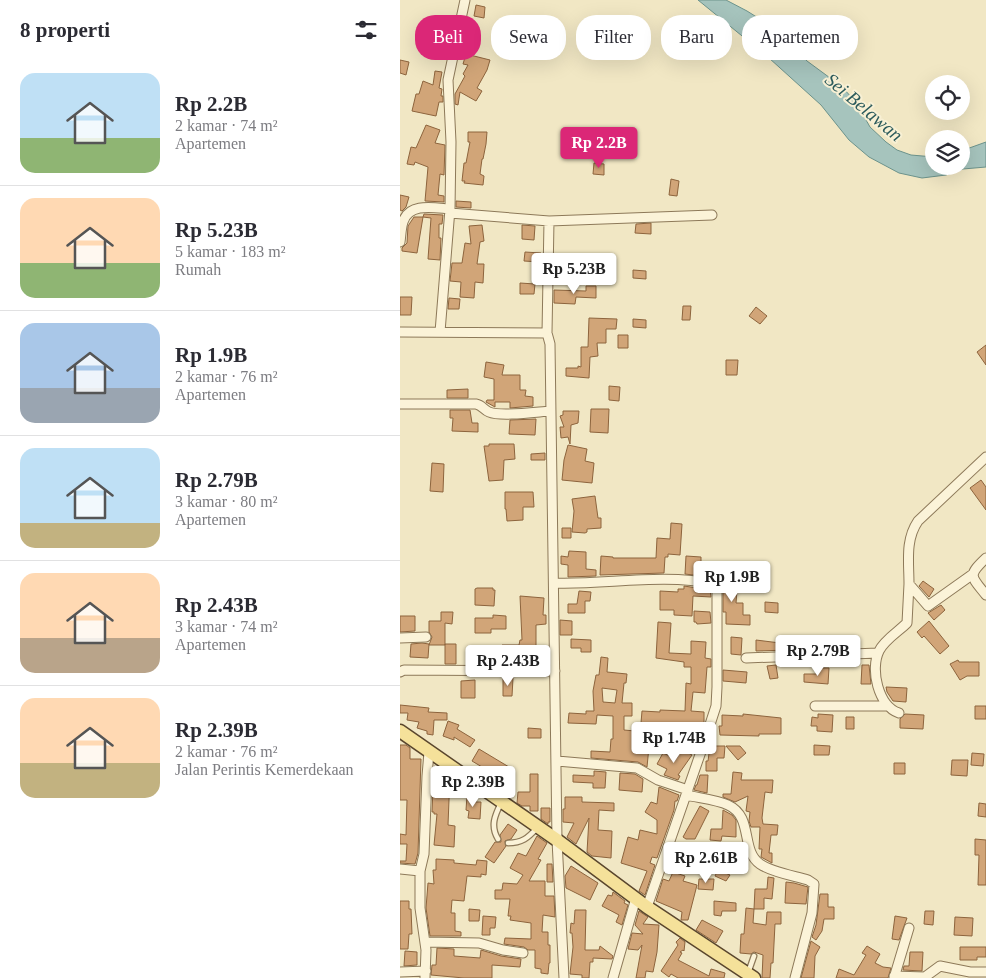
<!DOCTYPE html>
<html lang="id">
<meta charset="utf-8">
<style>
:root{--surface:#fff;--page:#f2f2f3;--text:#2b2b33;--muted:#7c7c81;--line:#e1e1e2;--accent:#db2777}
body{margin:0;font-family:Georgia,serif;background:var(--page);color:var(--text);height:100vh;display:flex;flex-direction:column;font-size:19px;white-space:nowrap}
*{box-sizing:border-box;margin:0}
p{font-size:16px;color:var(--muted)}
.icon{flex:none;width:28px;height:28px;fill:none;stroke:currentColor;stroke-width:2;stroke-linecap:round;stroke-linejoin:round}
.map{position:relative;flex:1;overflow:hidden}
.sheet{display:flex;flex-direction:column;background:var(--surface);width:400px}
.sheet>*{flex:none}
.hud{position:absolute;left:15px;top:15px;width:475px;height:45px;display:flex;gap:10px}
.fabs{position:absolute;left:525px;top:75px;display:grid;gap:10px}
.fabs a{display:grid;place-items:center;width:45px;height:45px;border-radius:50%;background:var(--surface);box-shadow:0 5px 20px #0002;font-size:25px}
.price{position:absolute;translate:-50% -42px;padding:0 11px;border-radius:5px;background:#fff;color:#222;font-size:16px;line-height:32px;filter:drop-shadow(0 1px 2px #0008)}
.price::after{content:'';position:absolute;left:50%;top:30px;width:15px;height:11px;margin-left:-8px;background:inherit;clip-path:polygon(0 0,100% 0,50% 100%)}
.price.selected{background:var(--accent);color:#fff}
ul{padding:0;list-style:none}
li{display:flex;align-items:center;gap:15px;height:125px;padding:0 20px}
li+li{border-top:1px solid var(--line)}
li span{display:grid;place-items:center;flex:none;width:140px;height:100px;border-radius:15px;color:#555}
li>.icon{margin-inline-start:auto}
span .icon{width:60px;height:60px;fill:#fffc;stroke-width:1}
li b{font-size:21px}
h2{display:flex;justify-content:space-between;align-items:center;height:60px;padding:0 20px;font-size:21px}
.chip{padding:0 18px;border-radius:20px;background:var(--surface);box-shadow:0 5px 20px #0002;font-size:18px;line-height:45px}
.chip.selected{background:var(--accent);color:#fff}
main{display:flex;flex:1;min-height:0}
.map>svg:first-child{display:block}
</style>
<main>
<section class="sheet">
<h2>8 properti<svg class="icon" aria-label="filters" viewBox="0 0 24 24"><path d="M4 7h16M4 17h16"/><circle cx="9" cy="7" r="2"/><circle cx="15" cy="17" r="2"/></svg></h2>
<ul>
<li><span style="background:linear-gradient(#bfe0f5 65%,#8fb573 0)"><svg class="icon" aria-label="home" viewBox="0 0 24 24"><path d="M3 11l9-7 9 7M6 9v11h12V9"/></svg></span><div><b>Rp 2.2B</b><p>2 kamar · 74 m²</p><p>Apartemen</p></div></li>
<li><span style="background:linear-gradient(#ffd9b3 65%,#8fb573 0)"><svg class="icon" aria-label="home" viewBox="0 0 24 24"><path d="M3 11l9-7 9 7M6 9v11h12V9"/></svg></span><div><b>Rp 5.23B</b><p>5 kamar · 183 m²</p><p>Rumah</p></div></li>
<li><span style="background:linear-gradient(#a9c7e8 65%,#9aa5b1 0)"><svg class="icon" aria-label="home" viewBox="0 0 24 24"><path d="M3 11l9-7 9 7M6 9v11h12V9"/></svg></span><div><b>Rp 1.9B</b><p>2 kamar · 76 m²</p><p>Apartemen</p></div></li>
<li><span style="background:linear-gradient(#bfe0f5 75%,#c2b280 0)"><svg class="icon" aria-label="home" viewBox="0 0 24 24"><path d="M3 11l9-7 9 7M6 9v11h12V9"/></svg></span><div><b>Rp 2.79B</b><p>3 kamar · 80 m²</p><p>Apartemen</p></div></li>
<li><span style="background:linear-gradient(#ffd9b3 65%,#b9a48a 0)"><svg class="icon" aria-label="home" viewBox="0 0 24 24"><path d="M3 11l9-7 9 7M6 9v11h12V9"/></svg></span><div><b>Rp 2.43B</b><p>3 kamar · 74 m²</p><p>Apartemen</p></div></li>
<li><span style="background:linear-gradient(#ffd9b3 65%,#c2b280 0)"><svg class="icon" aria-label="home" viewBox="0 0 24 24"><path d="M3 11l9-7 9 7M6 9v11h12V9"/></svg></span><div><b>Rp 2.39B</b><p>2 kamar · 76 m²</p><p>Jalan Perintis Kemerdekaan</p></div></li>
</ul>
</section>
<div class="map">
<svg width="586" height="978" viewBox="0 0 586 978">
<rect width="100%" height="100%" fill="#f1e7c4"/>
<path fill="#a6c4bd" stroke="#6c938c" d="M298,0H326L347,11L371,26L407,61L441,86L456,102L470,127L486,142L497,150L511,155L534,157V166H561V151L586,142V167L563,169L546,175L522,178L499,173L469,157L449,140L421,105L369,58Z"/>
<path fill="#d1a578" stroke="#8d643d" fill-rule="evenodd" d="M76,5L85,7L84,18L74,16Z
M29,23L49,26L48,37L28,34Z
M66,54L90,60L87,70L77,88L82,91L76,101L60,92L58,105L55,104V94L65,76L63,74L68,65L63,64Z
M0,60L9,62L6,75L0,73Z
M35,71L42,72L39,88L42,89L41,96H43V102H39L36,116L12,111L16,94H19L23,81L33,85Z
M26,125L40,130L35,143L45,145L44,175L40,174L38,195L44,196V202L25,201L28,167L15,162L14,165L7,164L11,147L16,148Z
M68,132H87L86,144L83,159H82L80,174L84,176L83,185L64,183L65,181H62L64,163H66L70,142H68Z
M194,163L204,164V175L193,174Z
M271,179L279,181L277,196L269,195Z
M0,195L9,197L6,207L2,211L0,210Z
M56,201L71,202V208L56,207Z
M24,214L43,215L42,224H39V238H41L40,260L28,259L31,218L23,217Z
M14,217H23L17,253L2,251V248L7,243L8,226Z
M251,223V234L235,233L236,224Z
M82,225L84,241L80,242L77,264H84L83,283L75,282L74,298L60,297L61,282L50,281L52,263H62L65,243L71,244L69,226Z
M122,225L135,226L134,240L122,239Z
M125,252L141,253L140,262L124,261Z
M233,270L246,271V279L233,278Z
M120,283L135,284L134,294H120Z
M186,286H196V298L176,297L175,304L154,303V290L186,291Z
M0,297H12L11,315H0Z
M49,298L60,299L59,309H48Z
M283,306H291L290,320H282Z
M356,307L367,316L360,324L349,316Z
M189,318L217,319L216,329H206V343H197L198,356L190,357L189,378L166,376V368H178V366L181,367V347H188Z
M233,319L246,320V328L233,327Z
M218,335H228V348H218Z
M586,345V365L577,352Z
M326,360H338L337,375H326Z
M86,362L104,365L102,375H120V390H126L125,396L133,397V406L110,408V402H95V407L86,402L87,400H94V379L84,377Z
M209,386L220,387L219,401L209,400Z
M68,389V398H47V390Z
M191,409H209L208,433L190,432Z
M50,410H70L72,423H78V432L52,431L53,418H50Z
M163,411H179L178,423L171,425L170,444L168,437L161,438L160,427H164L160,416L163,415Z
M136,419L135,435L109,434L110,420Z
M89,444H114L115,459L104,460L103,480L89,481L84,446H89Z
M168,445L187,449L185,461L194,463L192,483L162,480L164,460Z
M145,453V460H131V454Z
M32,463L44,464L43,492L30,491Z
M581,480L586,487V510L570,488Z
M105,492H133L134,507H123V520L107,521L106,509H105Z
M195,496L198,518H201V528L187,529V532L185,533L172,532L174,511L172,499Z
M271,523L282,524L280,555L268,554V557H265L264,573L200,575L201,556L213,557V558H256L257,538L270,539Z
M162,528H171V538H162Z
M169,551L186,552V569L196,570V576L168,577V565L161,564V556L168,557Z
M286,556L301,557V576L285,574Z
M320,574L333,575L332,590L337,591L336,603H343V615H350V625L326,624V612H323V591L320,581Z
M523,581L534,589L529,597L519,586Z
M284,586L310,590L311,597L293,596L292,616L274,615V610H260V591L278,592V589H284Z
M77,588H93V590H95L94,606L75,605V589Z
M179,591L191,592L190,601H185V613H168V604H177Z
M120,596L144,598L143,615H146V624L136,625V655H144V665L122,664V660L102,659V645H119L120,640H122Z
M365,602L378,603V613L365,612Z
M541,605L545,610L534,620L528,613Z
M294,611L310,612L311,623L297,624L296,622H294Z
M41,612H53L52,624L45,623V645H29L32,637L29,632V621H41Z
M93,615L106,616V629H91V633H75V618H93Z
M0,616H15V631L0,632Z
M160,620L172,621V635H160Z
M529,621L549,646L540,654L524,636L522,638L517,632Z
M258,622L271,623L269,653L291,654V641L306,642L305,658L311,659V667H307L305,693L293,692L291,711L304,712V723L300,734L287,733L241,723L242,711L260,712V710L285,711L286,683L291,684V667H284V662L256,658Z
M331,637L342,638L341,655L331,654Z
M380,638H390V650L356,651V640L380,643Z
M171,639L191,640V652H181V648H171Z
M22,643L29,644L28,658L10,657L11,644Z
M45,644H56V664H45Z
M80,648L82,661L73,663L71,649Z
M201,657L208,658L207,672L227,674L226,683H224L222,703H232V716H224V730L235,731L239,735L255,738L254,747H249L247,767L238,762L191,758V751L210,752L211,739H213V716L197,715L196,724L168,723L169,713L186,714V711H194L193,691L196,675H199ZM202,688L217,690L215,703L203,702Z
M558,660L559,662H579V676H567L560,680L550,664Z
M376,665L378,678L370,679L367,666Z
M462,665H469L471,684H461Z
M419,668H429L428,684L404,682V674H418Z
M323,670L347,672L346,683L323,681Z
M103,678H113L112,696H103Z
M75,680V698H61V681Z
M486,687L507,688L506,702L493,701L487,692Z
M0,705L29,708L28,712L47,713V720H34L33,735L27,734V731L17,728L19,722L7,720L8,713H0Z
M575,706H586V719H575Z
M343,714L381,718V734H359V736L320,735L319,726H322V715L343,716Z
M418,714L433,715L432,732L417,731V726H411L412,717L418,718Z
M505,714L524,715L523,729L500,728V719Z
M446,717H454V729H446Z
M48,721L59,725L57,729L75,740L70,747L54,737V740L43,736Z
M128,728L141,729V738H128Z
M0,745H6L10,748V759H21L18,853L15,864L0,863V861H6L7,844H0V834L6,835L7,800H0Z
M414,745L430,746L429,755H414Z
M310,746H325L324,758H317V771H306V761H308Z
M326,746H340L346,753L338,760Z
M79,749L109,767L100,781L81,769L82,767L72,761Z
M281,749L292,755L278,775L280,776L278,780L264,775L267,769L257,764L263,753L276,759Z
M572,753L584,754L583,766L571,765Z
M552,760H568L567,776L551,775Z
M494,763H505V774H494Z
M34,766L50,775L48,825L55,826L54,847L34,845L37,814H34V812H32Z
M194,771L206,772L205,788H193V783L173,782V775L194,776Z
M333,772L342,773L341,780H373L372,793L365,792L362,818L363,824L378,825L377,835H371L369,853H372V863L361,857L362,849H359L360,827H351L349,821L350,812L346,811L348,796L335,802L323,797V794H331Z
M220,773L235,774L243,779L242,792L219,790Z
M130,774H138V811H130V806H122L117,803L118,792H130Z
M300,775H308L307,793L294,790L296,785H297Z
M259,787L279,795L277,801H275L274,810L257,858L252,857L250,863L255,865L245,895L239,891L247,871L221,863L228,837L238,840L240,830L257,834V820L245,812L251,802L257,804Z
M67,796H75V802H81L80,819L68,818L69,811L66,810Z
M165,797H182V802L214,803V811L199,810L198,830L212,831L211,858L192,856L187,852L189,818L176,844L167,837L174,823L163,822V809H165Z
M579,803L586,804V817L578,816Z
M300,806L309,811L295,839H286L283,837Z
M141,808H150V822H148V824L141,819Z
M323,810L332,815L336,820V837L322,836L321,841L310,840L311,829H322Z
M108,824L117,830L111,839L105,841L106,846L94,863L85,857L95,842H101L100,835Z
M137,836L147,843L138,859L141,860L129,881H145V896H154L155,917L143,915L142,932H148V945H150V963H149L148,974L141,973V969L135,968V950H128L124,947L104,944L105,938L131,939V923L110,920L111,916H108L110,899H95V890H102L103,883L117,884L123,875L110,868L118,853L126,856Z
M575,839L586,840V885H578L579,855H575Z
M283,846L306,851L302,864L294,862L293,867L278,863Z
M36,859L54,860V863L76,865L77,860L87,861L86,875L81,874V877L67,876L64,901L52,900L51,913H55V931L61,932V936H30L26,908L28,883L34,884L33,870H36Z
M147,864H152L153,882H147Z
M171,866L198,883L190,900L166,888L165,876Z
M318,870L330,875L326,881L315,876Z
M273,872L285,876L283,881L297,885L288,920H281L282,912L256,901L263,879L269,881Z
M368,877L374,878L372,899L364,898V909H354L355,889H367Z
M299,879H314L313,890L298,889Z
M386,882L394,883L408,887L406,904L385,903Z
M213,892L225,901L224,903L228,905L222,925L216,922L219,915L202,906L208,895L212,896Z
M420,894H428V907H434V919H424L422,931L416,940L412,937L416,925Z
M0,901H9V909H11L12,934H9L8,949H0Z
M314,901L336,903V911H322L321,916L314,915Z
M346,908L354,909L353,923L366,925L367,912H381V924H375L373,963H371L370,978H362L363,955L354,952L351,954L340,953L341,934H344Z
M69,909L80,910L79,921H69Z
M175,910H186L185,950H199L200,946L213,956L212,959L193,958V962H190L189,978H182V975L170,974L173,947L172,933H170L171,923L174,924Z
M239,911L248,917L243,924L259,925L257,952L253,972L246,971L245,978H236L242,945L238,950L228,949L232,933L243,934L235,925Z
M525,911H534L533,925L524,924Z
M83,916L96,917L95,928H90V935H82Z
M495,916L507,918L499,940L492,939Z
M555,917L573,918L572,936L554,935Z
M302,920L323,931L316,943L296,930Z
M280,938L285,942L284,951L283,950L280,952L282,953L278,960L309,976L311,969L325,973L324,978H278L271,974L269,977L261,971L278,945L276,942Z
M411,941L420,947L415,956L414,978H401Z
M467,946L480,954L475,963L483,967L491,968L488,978H436L439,969L454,975L466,955L462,953Z
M560,947H586V957H577V960H560Z
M37,948L54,949V956L80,958L81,950L101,956L121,959L120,967L92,965V978H64L31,975L32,965H36Z
M5,951L17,952V965L4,966Z
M510,952H523L522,971L503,970L504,966H509Z"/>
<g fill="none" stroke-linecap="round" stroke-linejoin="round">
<defs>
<path id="service" d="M98,839C90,826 95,815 101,803
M108,843C122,843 128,838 137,828
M348,973L354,956"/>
<path id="minor" d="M50,213L149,221L312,215
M149,221L147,333L150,344L157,840L164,978
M0,242C1,235 1,228 3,222C9,202 35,208 50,209
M0,332L147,333
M40,332L50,209L51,142L48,80L65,0
M0,404H76C82,405 84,410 89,412C101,417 136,412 150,411
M586,558C567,576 571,576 586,595
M573,574L528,606L509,584C509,562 505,540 518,521L586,457
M154,583C205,585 263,573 314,584L317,591V687L316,706L304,743L247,907
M0,638L26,637
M346,658L478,653
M0,672L4,670L155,671
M415,706H488
M499,713C478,706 470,669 479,651C484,640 499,631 507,623L509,584
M241,729L304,743
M157,761L237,768L258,780L288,790
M286,795C299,798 318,800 328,805C354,817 340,850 360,864C371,872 395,876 408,880L414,884L412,913L395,978
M0,869L20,871
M25,942L79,943L103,950L123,953
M0,972L26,971
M494,976L525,977L540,966L570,972H586
M25,978L26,950L20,908V871L24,854L27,776L29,752
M213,978L236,898
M494,978L509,928"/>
<path id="primary" d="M0,731L157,840L247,907L354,978"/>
</defs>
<use href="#service" stroke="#8d7959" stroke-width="7"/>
<use href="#minor" stroke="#8d7959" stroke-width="11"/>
<use href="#primary" stroke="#5a462d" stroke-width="15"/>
<use href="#service" stroke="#fbf3d8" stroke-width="4.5"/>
<use href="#minor" stroke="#fbf3d8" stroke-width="9"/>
<use href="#primary" stroke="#f5e19a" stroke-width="12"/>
</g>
<g text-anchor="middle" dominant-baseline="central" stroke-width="4" stroke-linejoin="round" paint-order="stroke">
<g font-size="19" font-style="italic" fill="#2c5b5c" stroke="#f8f0d4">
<text transform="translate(464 107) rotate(40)">Sei Belawan</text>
</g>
</g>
</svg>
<div class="fabs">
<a><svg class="icon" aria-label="locate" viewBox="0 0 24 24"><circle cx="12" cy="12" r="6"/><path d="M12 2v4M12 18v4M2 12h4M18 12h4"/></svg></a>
<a><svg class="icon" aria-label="layers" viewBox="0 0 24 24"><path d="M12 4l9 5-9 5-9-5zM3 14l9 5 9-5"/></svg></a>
</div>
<b class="price selected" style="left:199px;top:169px">Rp 2.2B</b>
<b class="price" style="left:174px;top:295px">Rp 5.23B</b>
<b class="price" style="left:332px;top:603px">Rp 1.9B</b>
<b class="price" style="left:418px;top:677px">Rp 2.79B</b>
<b class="price" style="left:108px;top:687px">Rp 2.43B</b>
<b class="price" style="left:274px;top:764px">Rp 1.74B</b>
<b class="price" style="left:73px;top:808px">Rp 2.39B</b>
<b class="price" style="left:306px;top:884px">Rp 2.61B</b>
<div class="hud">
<a class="chip selected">Beli</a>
<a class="chip">Sewa</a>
<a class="chip">Filter</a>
<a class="chip">Baru</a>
<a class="chip">Apartemen</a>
</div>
</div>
</main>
